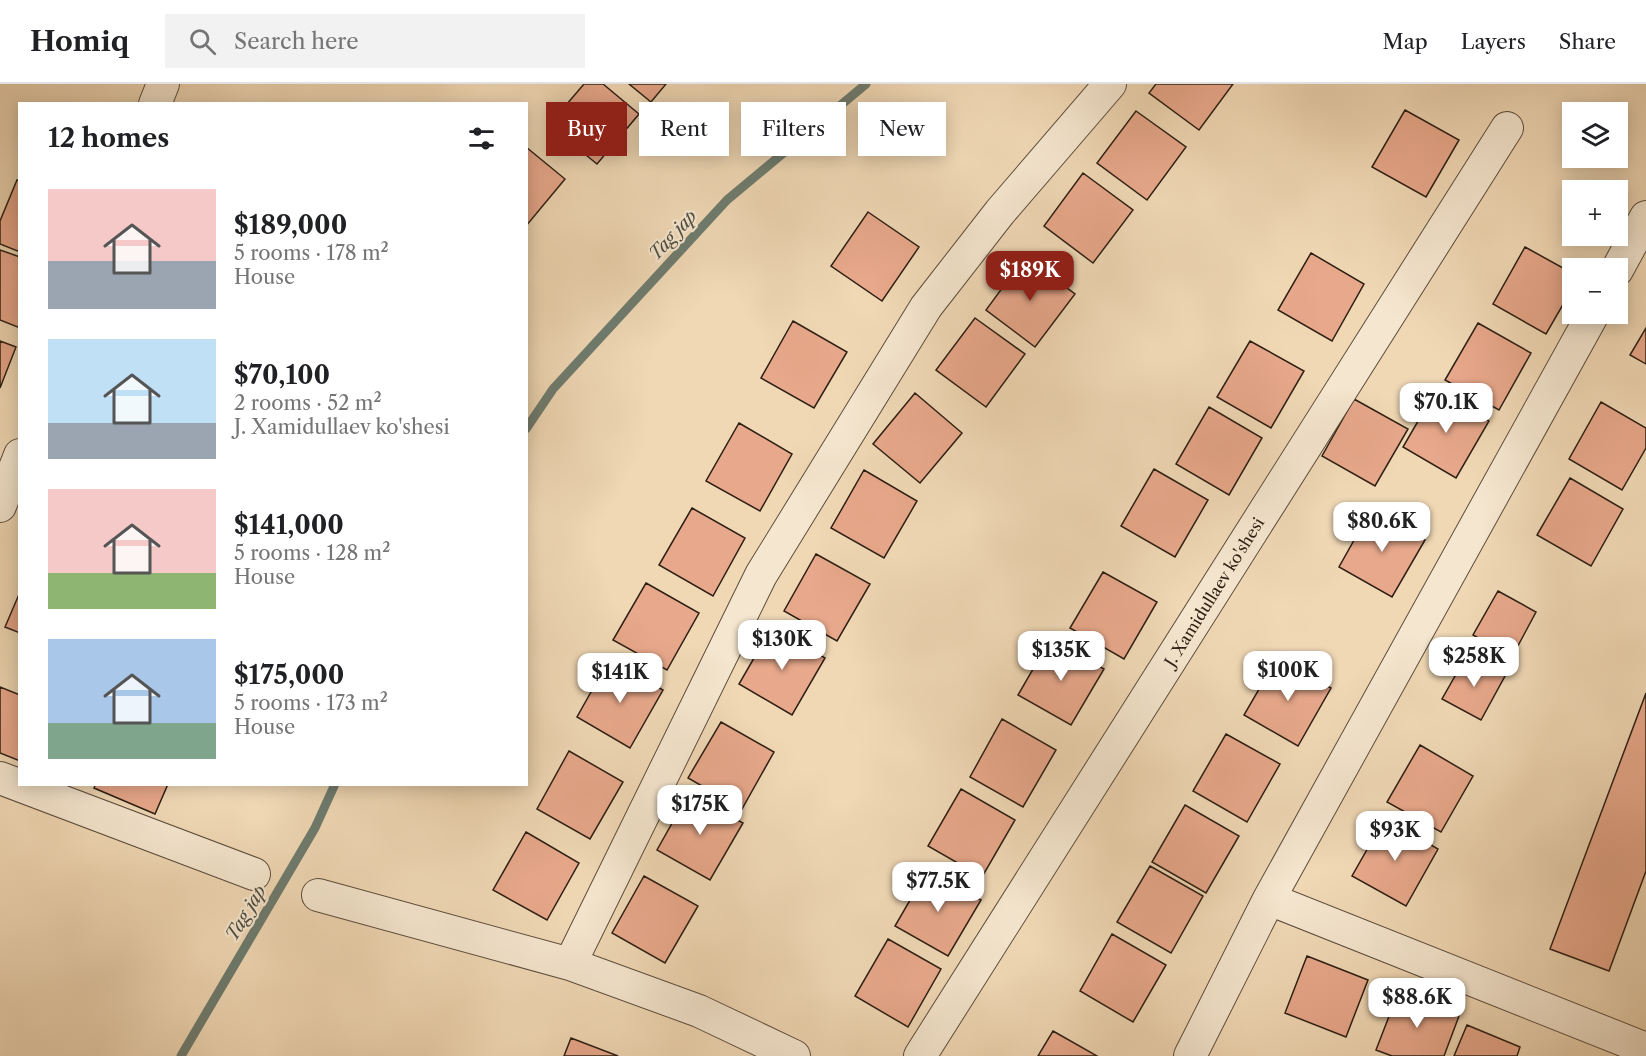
<!DOCTYPE html>
<meta charset="utf-8">
<style>
:root{--surface:#fff;--page:#f2f2f2;--text:#202124;--muted:#757577;--line:#e0e0e0;--accent:#8f2418}
body{margin:0;font-family:"Libre Caslon Text",serif;background:var(--page);color:var(--text);height:100vh;display:flex;flex-direction:column;font-size:22px;white-space:nowrap}
*{box-sizing:border-box;margin:0}
p{font-size:20px;color:var(--muted)}
.icon{flex:none;width:33px;height:33px;fill:none;stroke:currentColor;stroke-width:2;stroke-linecap:round;stroke-linejoin:round}
.map{position:relative;flex:1;overflow:hidden}
.side{position:absolute;left:18px;top:18px;width:510px;height:684px;display:flex;flex-direction:column;background:var(--surface);border-radius:0px;box-shadow:0 3px 15px #0003}
.side>*{flex:none}
.hud{position:absolute;left:546px;top:18px;width:570px;height:54px;display:flex;gap:12px}
.controls{position:absolute;left:1562px;top:18px;display:grid;gap:12px}
.controls a{display:grid;place-items:center;width:66px;height:66px;border-radius:0px;background:var(--surface);box-shadow:0 3px 15px #0003;font-size:30px}
.price{position:absolute;translate:-50% -51px;padding:0 14px;border-radius:12px;background:#fff;color:#222;font-size:20px;line-height:39px;filter:drop-shadow(0 2px 3px #0008)}
.price::after{content:'';position:absolute;left:50%;top:36px;width:18px;height:14px;margin-left:-9px;background:inherit;clip-path:polygon(0 0,100% 0,50% 100%)}
.price.current{background:var(--accent);color:#fff}
ul{padding:0;list-style:none}
li{display:flex;align-items:center;gap:18px;height:150px;padding:0 30px}
li span{display:grid;place-items:center;flex:none;width:168px;height:120px;border-radius:0px;color:#555}
li>.icon{margin-inline-start:auto}
span .icon{width:72px;height:72px;fill:#fffc;stroke-width:1}
li b{font-size:26px}
h2{display:flex;justify-content:space-between;align-items:center;height:72px;padding:0 30px;font-size:26px}
.pill{padding:0 21px;border-radius:0px;background:var(--surface);box-shadow:0 3px 15px #0003;font-size:21px;line-height:54px}
.pill.current{background:var(--accent);color:#fff}
header{display:flex;align-items:center;gap:36px;box-sizing:border-box;height:84px;padding:0 30px;background:var(--surface);border-bottom:2px solid var(--line)}
header strong{font-size:28px}
nav{display:flex;gap:33px;margin-inline-start:auto;font-size:21px}
.search{width:420px;height:54px;background:var(--page);display:flex;align-items:center;gap:15px;box-sizing:border-box;padding:0 21px;border-radius:0px;color:var(--muted);font-size:22px}
.map>svg:first-child{display:block}
</style>
<header>
<strong>Homiq</strong>
<div class="search"><svg class="icon" aria-label="search" viewBox="0 0 24 24"><circle cx="10" cy="10" r="6"/><path d="M15 15l6 6"/></svg>Search here</div>
<nav><a>Map</a><a>Layers</a><a>Share</a></nav>
</header>
<div class="map">
<svg width="1646" height="972" viewBox="0 0 1646 972">
<rect width="100%" height="100%" fill="#f0d8b5"/>
<filter id="stains"><feTurbulence type="fractalNoise" baseFrequency=".00333" numOctaves="4"/><feColorMatrix values="0 0 0 0 .2 0 0 0 0 .09 0 0 0 0 .02 0 0 0 .5 -.17"/></filter>
<radialGradient id="worn" r=".72"><stop offset=".6" stop-color="#630" stop-opacity="0"/><stop offset="1" stop-color="#630" stop-opacity=".3"/></radialGradient>
<g fill="none" stroke-linecap="round" stroke-linejoin="round">
<path stroke="#6e7c6f" stroke-width="9" d="M526,345L553,305L727,116L866,0
M181,972L315,744L335,700"/>
</g>
<path fill="#e8a88b" stroke="#2c1f13" stroke-width="1.5" d="M584,0H603L639,30L597,80L549,41Z
M629,0H666L651,18Z
M1156,0H1233L1199,46L1149,9Z
M1405,26L1459,56L1426,113L1372,83Z
M1136,27L1186,63L1147,116L1097,79Z
M526,63L565,95L526,142Z
M1083,89L1133,126L1093,179L1044,142Z
M17,96L20,97V168L0,160V137Z
M868,128L919,163L882,217L831,182Z
M1525,163L1572,189V205L1546,250L1493,220Z
M0,166L20,173V244L0,236Z
M1311,169L1364,200L1332,257L1278,226Z
M1025,173L1075,210L1035,263L986,226Z
M975,234L1025,270L986,323L936,286Z
M793,237L847,268L814,324L761,294Z
M1478,239L1531,269L1499,326L1445,296Z
M1646,244V280L1630,271Z
M0,257L16,263L0,304Z
M1250,257L1304,287L1271,344L1217,313Z
M1436,306L1489,337L1456,394L1403,363Z
M915,309L962,349L920,399L873,360Z
M1354,315L1408,345L1375,402L1322,372Z
M1601,318L1646,344V364L1622,406L1569,375Z
M1209,323L1262,354L1229,411L1176,380Z
M739,339L792,370L760,427L706,397Z
M1154,385L1208,416L1175,473L1121,442Z
M864,386L917,417L884,474L831,444Z
M1570,394L1623,425L1591,482L1537,451Z
M692,424L745,454L713,512L659,481Z
M1371,426L1425,456L1392,513L1339,483Z
M816,470L870,500L837,557L784,527Z
M1103,488L1157,518L1124,575L1070,544Z
M646,499L699,529L667,586L613,556Z
M1498,507L1536,528L1512,573L1473,551Z
M20,508V549L5,543Z
M772,543L825,574L792,631L739,600Z
M1051,554L1104,585L1071,641L1018,611Z
M1467,571L1505,592L1481,636L1442,615Z
M1277,574L1331,604L1298,662L1244,631Z
M609,576L663,606L630,664L577,633Z
M0,603L20,611V677L0,669Z
M1646,609V787L1609,887L1550,865Z
M1002,635L1056,666L1023,723L970,693Z
M721,638L774,668L742,725L688,694Z
M1226,650L1280,680L1247,738L1193,707Z
M1420,661L1473,692L1441,748L1387,718Z
M569,667L623,698L590,755L537,725Z
M96,700H168L155,730L94,704Z
M961,705L1015,736L982,793L928,762Z
M689,709L743,739L710,796L657,766Z
M1185,721L1239,752L1206,809L1152,778Z
M1385,734L1438,765L1406,822L1352,792Z
M526,748L579,779L547,836L493,806Z
M1150,782L1203,812L1171,869L1117,838Z
M928,785L981,816L948,872L895,842Z
M644,792L698,822L665,879L612,849Z
M1112,850L1166,881L1133,938L1080,907Z
M888,855L941,885L908,943L855,912Z
M1307,872L1368,896L1346,953L1285,929Z
M1398,909L1459,932L1444,972H1392L1376,966Z
M1467,941L1520,963L1517,972H1454Z
M1053,947L1097,972H1038Z
M571,954L618,972H564Z"/>
<g fill="none" stroke-linecap="round" stroke-linejoin="round">
<defs>
<path id="minor" d="M155,20L163,0
M1617,186L1646,133
M0,422L20,371
M0,694L254,790
M318,811L570,880L699,927L794,972
M1269,815L1646,965
M570,880L761,491L926,223L1000,128L1110,0
M920,972L1507,44
M1190,972L1269,815L1593,230"/>
</defs>
<use href="#minor" stroke="#5d4d3c" stroke-width="34"/>
<use href="#minor" stroke="#f5e6cf" stroke-width="32"/>
</g>
<g text-anchor="middle" dominant-baseline="central" stroke-width="4.5" stroke-linejoin="round" paint-order="stroke">
<g font-size="16" fill="#2c1f13" stroke="#f5e6cf">
<text transform="translate(1214 508) rotate(-58)">J. Xamidullaev ko'shesi</text>
</g>
<g font-size="18" font-style="italic" fill="#4d4e41" stroke="#f5e6cf">
<text transform="translate(673 151) rotate(-47)">Tag jap</text>
<text transform="translate(246 829) rotate(-59)">Tag jap</text>
</g>
</g>
<rect width="100%" height="100%" filter="url(#stains)"/>
<rect width="100%" height="100%" fill="url(#worn)"/>
</svg>
<div class="controls">
<a><svg class="icon" aria-label="layers" viewBox="0 0 24 24"><path d="M12 4l9 5-9 5-9-5zM3 14l9 5 9-5"/></svg></a>
<a>+</a>
<a>−</a>
</div>
<b class="price current" style="left:1030px;top:218px">$189K</b>
<b class="price" style="left:1446px;top:350px">$70.1K</b>
<b class="price" style="left:1382px;top:469px">$80.6K</b>
<b class="price" style="left:782px;top:587px">$130K</b>
<b class="price" style="left:1061px;top:598px">$135K</b>
<b class="price" style="left:1474px;top:604px">$258K</b>
<b class="price" style="left:1288px;top:618px">$100K</b>
<b class="price" style="left:620px;top:620px">$141K</b>
<b class="price" style="left:700px;top:752px">$175K</b>
<b class="price" style="left:1395px;top:778px">$93K</b>
<b class="price" style="left:938px;top:829px">$77.5K</b>
<b class="price" style="left:1417px;top:945px">$88.6K</b>
<div class="hud">
<a class="pill current">Buy</a>
<a class="pill">Rent</a>
<a class="pill">Filters</a>
<a class="pill">New</a>
</div>
<section class="side">
<h2>12 homes<svg class="icon" aria-label="filters" viewBox="0 0 24 24"><path d="M4 7h16M4 17h16"/><circle cx="9" cy="7" r="2"/><circle cx="15" cy="17" r="2"/></svg></h2>
<ul>
<li><span style="background:linear-gradient(#f6c9c9 60%,#9aa5b1 0)"><svg class="icon" aria-label="home" viewBox="0 0 24 24"><path d="M3 11l9-7 9 7M6 9v11h12V9"/></svg></span><div><b>$189,000</b><p>5 rooms · 178 m²</p><p>House</p></div></li>
<li><span style="background:linear-gradient(#bfe0f5 70%,#9aa5b1 0)"><svg class="icon" aria-label="home" viewBox="0 0 24 24"><path d="M3 11l9-7 9 7M6 9v11h12V9"/></svg></span><div><b>$70,100</b><p>2 rooms · 52 m²</p><p>J. Xamidullaev ko'shesi</p></div></li>
<li><span style="background:linear-gradient(#f6c9c9 70%,#8fb573 0)"><svg class="icon" aria-label="home" viewBox="0 0 24 24"><path d="M3 11l9-7 9 7M6 9v11h12V9"/></svg></span><div><b>$141,000</b><p>5 rooms · 128 m²</p><p>House</p></div></li>
<li><span style="background:linear-gradient(#a9c7e8 70%,#7fa58c 0)"><svg class="icon" aria-label="home" viewBox="0 0 24 24"><path d="M3 11l9-7 9 7M6 9v11h12V9"/></svg></span><div><b>$175,000</b><p>5 rooms · 173 m²</p><p>House</p></div></li>
</ul>
</section>
</div>
